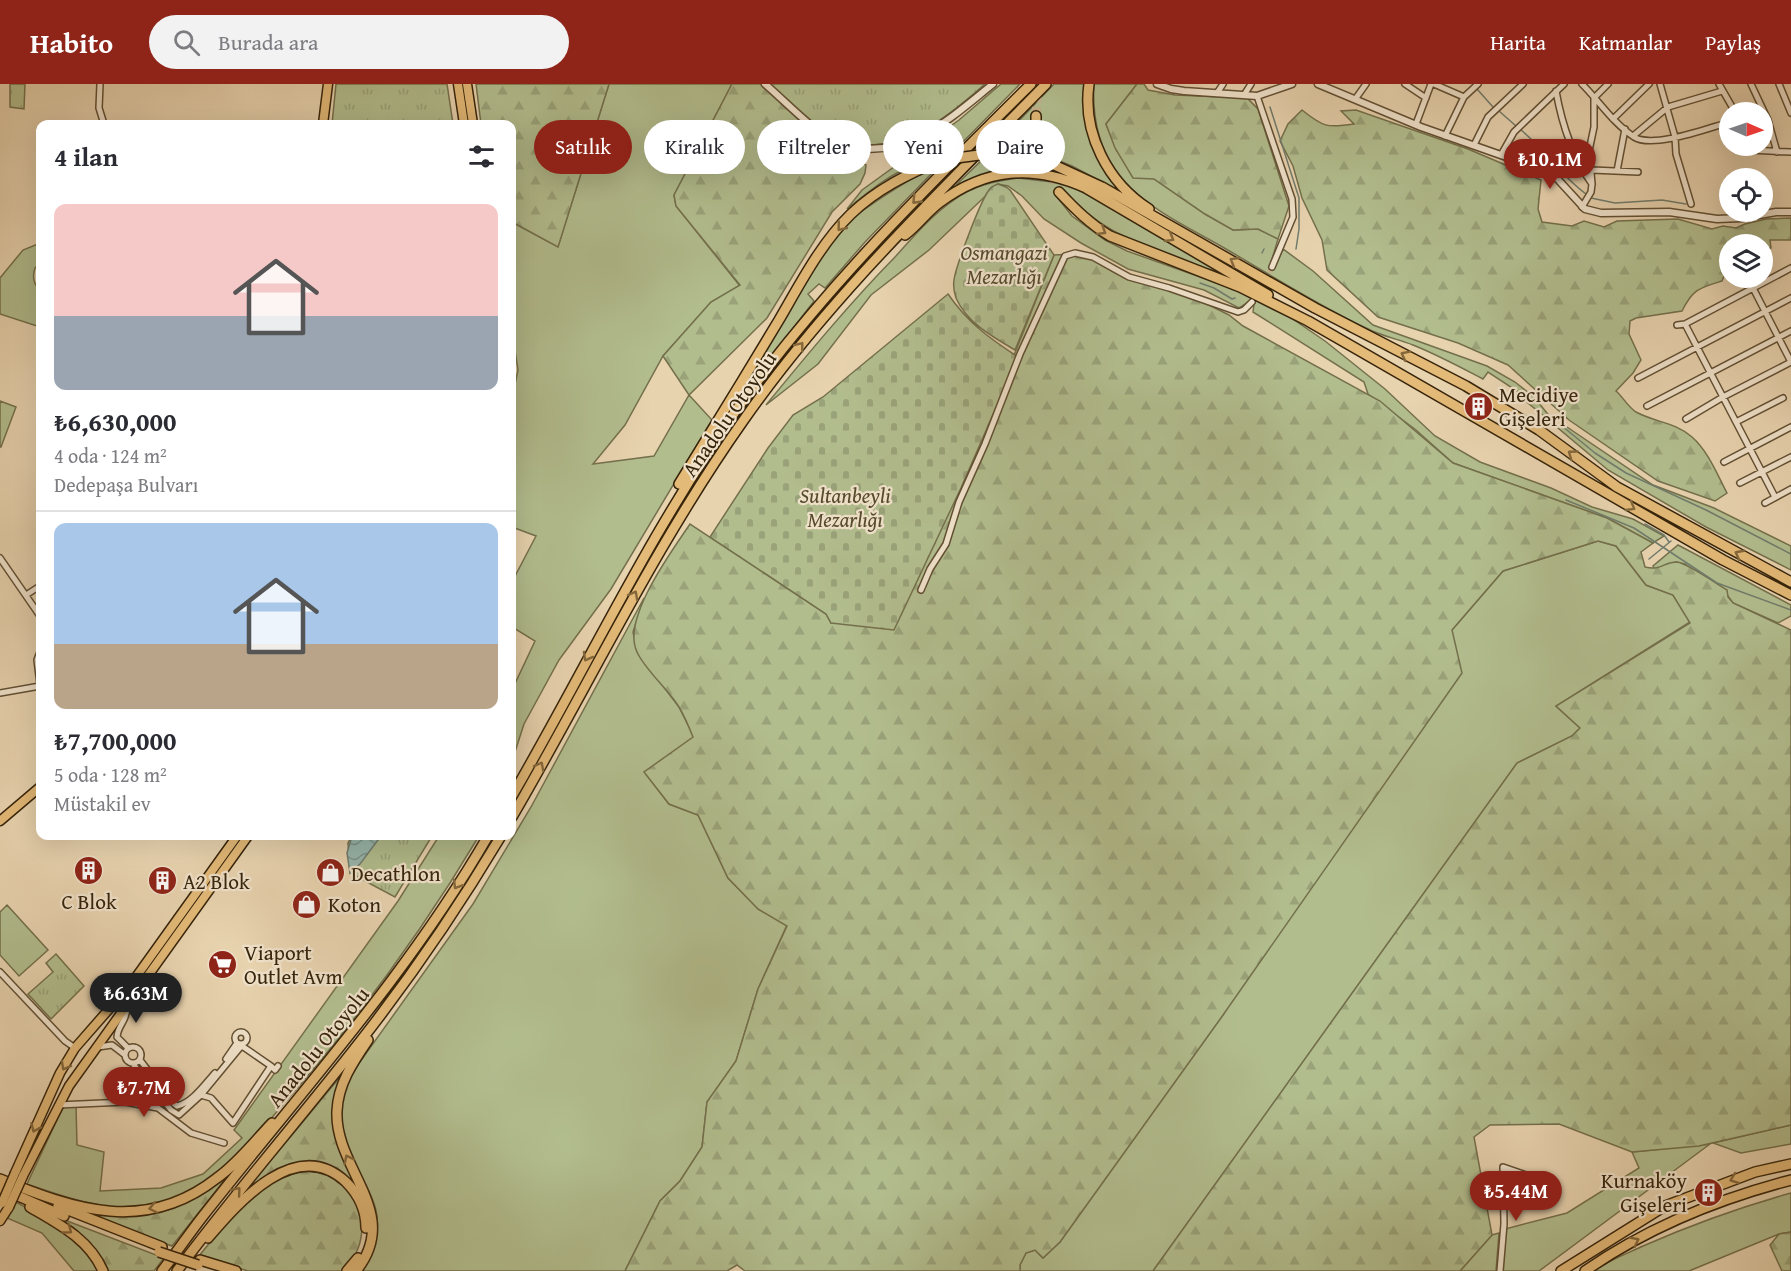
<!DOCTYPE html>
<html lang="tr">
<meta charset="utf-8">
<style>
:root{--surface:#fff;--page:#f2f2f3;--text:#2b2b33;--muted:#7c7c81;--line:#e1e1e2;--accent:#8f2418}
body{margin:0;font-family:"Gentium Book Plus",serif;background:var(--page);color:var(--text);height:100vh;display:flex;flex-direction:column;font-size:22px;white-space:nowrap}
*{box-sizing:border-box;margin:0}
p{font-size:20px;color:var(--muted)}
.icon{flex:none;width:33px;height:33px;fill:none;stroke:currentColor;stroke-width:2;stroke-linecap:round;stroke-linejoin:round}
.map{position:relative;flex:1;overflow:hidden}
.panel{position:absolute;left:36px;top:36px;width:480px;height:720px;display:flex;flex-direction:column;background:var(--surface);border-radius:12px;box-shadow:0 6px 24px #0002}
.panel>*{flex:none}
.banner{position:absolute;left:534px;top:36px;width:570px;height:54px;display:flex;gap:12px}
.needle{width:39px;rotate:92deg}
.tools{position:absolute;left:1719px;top:18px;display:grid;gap:12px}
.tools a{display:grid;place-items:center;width:54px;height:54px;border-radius:50%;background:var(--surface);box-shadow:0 6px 24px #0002;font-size:30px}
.price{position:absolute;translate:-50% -51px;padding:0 14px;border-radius:21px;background:var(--accent);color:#fff;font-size:20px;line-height:39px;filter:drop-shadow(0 2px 3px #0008)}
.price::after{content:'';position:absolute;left:50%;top:36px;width:18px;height:14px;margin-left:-9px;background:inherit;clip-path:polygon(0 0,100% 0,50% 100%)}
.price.on{background:#222;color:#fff}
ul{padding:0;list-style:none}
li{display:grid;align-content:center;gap:12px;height:318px;padding:0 18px}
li+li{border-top:2px solid var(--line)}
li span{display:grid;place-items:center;height:186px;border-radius:12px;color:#555}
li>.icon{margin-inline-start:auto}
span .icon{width:108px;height:108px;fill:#fffc;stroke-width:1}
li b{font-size:26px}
h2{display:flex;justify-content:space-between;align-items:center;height:72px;padding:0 18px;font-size:26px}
.chip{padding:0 21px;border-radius:27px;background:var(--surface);box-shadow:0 6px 24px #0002;font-size:21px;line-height:54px}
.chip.on{background:var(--accent);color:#fff}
header{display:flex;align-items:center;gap:36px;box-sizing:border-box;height:84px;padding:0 30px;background:var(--accent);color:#fff}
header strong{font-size:28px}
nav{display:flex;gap:33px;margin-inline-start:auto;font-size:21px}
.search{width:420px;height:54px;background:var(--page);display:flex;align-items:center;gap:15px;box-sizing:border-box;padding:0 21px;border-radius:33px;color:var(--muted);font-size:22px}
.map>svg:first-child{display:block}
</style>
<header>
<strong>Habito</strong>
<div class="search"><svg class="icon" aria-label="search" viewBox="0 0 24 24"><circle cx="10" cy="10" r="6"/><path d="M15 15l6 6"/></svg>Burada ara</div>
<nav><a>Harita</a><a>Katmanlar</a><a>Paylaş</a></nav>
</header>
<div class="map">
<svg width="1791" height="1187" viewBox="0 0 1791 1187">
<defs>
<pattern id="forest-firs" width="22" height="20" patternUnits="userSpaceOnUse" patternTransform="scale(1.5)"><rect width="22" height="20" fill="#b2bd8e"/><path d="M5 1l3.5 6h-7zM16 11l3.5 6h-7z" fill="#9aa279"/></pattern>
<pattern id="cemetery-stones" width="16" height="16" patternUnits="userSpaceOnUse" patternTransform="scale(1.5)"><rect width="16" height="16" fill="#b2bd8e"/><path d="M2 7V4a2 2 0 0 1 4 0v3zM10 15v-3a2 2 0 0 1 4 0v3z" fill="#9aa279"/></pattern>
<pattern id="park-tufts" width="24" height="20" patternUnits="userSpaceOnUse" patternTransform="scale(1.5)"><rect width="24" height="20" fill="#b2bd8e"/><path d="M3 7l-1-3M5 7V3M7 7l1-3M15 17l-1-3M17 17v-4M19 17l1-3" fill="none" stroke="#9aa279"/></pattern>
<pattern id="water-waves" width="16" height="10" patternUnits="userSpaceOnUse" patternTransform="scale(1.5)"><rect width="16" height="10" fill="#97b7ae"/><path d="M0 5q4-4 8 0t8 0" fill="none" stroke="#7c958c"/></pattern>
</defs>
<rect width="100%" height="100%" fill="#e8d3af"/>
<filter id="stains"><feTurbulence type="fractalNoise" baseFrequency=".00333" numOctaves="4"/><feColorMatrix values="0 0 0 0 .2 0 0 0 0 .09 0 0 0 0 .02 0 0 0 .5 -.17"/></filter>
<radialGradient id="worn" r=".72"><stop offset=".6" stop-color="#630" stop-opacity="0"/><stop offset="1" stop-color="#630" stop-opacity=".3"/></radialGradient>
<path fill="#b2bd8e" stroke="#74704c" stroke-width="1.5" d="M609,0H732L674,111L676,122L740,202L711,218L663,272L625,341L593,380L654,372L689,311L712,336L611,505L559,576L524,640L512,677V606L535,557L512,543L514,536L512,534V498L536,452L512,443V315L518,286L512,247V138L558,163Z
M1001,0H1020L958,63H954C940,76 920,78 903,86C882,96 865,111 847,125L862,106L959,36Z
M1054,0H1086L1085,28L1120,105L1119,107L1072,82L1052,74L995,62Z
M1094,0H1137L1106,40L1117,67L1154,95L1205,130L1233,146L1258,145L1278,155L1270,182L1274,184L1283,165L1313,187L1373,241L1487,282L1515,298L1534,313L1551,334V338L1522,314L1523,311L1488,288L1483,295C1460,283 1438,271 1413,261C1398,255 1381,252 1366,244C1315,220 1268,189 1219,161C1187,143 1149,125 1124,97C1100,71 1092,35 1094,0Z
M983,75L1033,80L1059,88C1019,79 992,85 956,101Z
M936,82L933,85L935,86L865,158L825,204L819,200L808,210L814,217L727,330C751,289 776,248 801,207C813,187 836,146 855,132C880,114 907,96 936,82Z
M1018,94L1061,99L1079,106L1217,187C1202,185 1187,178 1173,172C1126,154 1098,145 1064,106L1056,112L1072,132L1105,156L1127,167L1231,204L1275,223L1325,257L1385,305L1435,352L1480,378L1551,404L1592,423L1633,435L1664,452L1653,459L1607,434L1453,379L1416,346L1368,310L1364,298L1253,228L1254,220L1250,217L1239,224L1204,206L1128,185L1081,159L1044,135L1022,112L1008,102L998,100L929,166L871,211L818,280L766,321C807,271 849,220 895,173C913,153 932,131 954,116C973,102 995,97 1018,94Z
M40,159V180L35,184C32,193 33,200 40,206V243L0,230V194L23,166Z
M0,317L16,323L1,363H0Z
M1561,339L1653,401L1714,424L1791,462V486L1706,443L1608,386L1558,344Z
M1598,457L1616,462L1646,501L1673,511L1690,538L1556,622L1580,644L1572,652L1517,679L1153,1187H1020V1181L1026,1169L1035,1166L1043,1174L1060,1158L1223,931L1452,546L1503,487Z
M1678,461L1791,521V532L1778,539L1733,519L1728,512L1685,480L1676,478L1655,486L1653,482Z
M644,514L633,548L637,568L679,623L694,653L645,689L669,720L698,731L728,794L758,825L787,841L758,905L736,977L707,1018L702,1063L680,1097L660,1117L625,1187H359C365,1182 367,1174 371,1167C394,1120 350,1089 342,1046C339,1029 343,1012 347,996L473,820L531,723Z
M439,752H479C423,846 354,940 281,1023C259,1048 237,1078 209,1097C195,1107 176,1116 160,1120C113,1131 70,1115 27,1100L63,1023L76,1022L77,1061L104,1068L100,1107L161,1104L203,1090L242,1054L234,1046L398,817Z
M7,821L48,866L19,892L0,871V828Z
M1791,1041V1060L1741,1069L1713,1059Z
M1710,1060L1539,1187H1503L1505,1145L1567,1129L1639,1084L1632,1068Z
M1791,1109V1148L1779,1150L1689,1187H1594C1609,1176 1626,1170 1643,1162C1691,1141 1741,1123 1791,1109Z
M16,1118L62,1144L82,1161L100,1187H74L42,1149L7,1134Z
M1499,1149L1496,1187H1460L1492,1151Z"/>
<path fill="url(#forest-firs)" stroke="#74704c" stroke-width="1.5" d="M476,0H609L558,163L512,138V40H481Z
M732,0H760L830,62L866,81L865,89L860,100L832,128L767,234L689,311L663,272L711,218L740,201L676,122L674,111Z
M1137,0H1144L1148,6L1175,11L1247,14L1258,25L1289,122L1278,155L1258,145L1233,146L1205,130L1154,95L1133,94L1115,64L1106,40Z
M1302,26C1323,43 1327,44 1354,40L1341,27L1356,26L1468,65L1541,96L1538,125L1542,138L1572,142L1584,137L1604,143L1617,137L1678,135L1712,145L1723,142L1736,144L1745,140L1766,135L1791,134V156H1770L1771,164L1763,166L1762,160H1730L1729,179L1722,197C1699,204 1693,205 1682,227L1636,234L1630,237L1629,250L1641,276L1633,289L1616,307C1623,313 1628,323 1636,328C1654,338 1675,338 1692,353C1708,367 1717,390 1727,409L1715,417L1658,397L1569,336L1508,281L1458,259L1378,233L1327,186L1322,156L1302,114L1293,82L1280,57L1288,40Z
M1076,170L1092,175L1117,190L1195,214L1229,231L1243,242L1380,317L1453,379L1607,434L1653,459L1641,468L1645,483C1662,487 1663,478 1677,478C1687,479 1717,500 1727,506L1728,513L1733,519L1791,546V1041L1699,1062L1632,1068L1559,1040L1490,1041L1474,1053L1492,1151L1460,1187H1153L1517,679L1572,652L1580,644L1556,622L1690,539L1673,511L1646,501L1616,462L1598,457L1503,487L1452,546L1462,589L1223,931L1060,1158L1043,1174L1035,1166L1026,1169L1020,1181V1187H745L737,1181L727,1187H625L660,1117L680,1097L702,1063L707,1018L736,977L758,905L787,842L758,825L728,794L698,731L669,720L644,688L693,653C689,643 685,633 679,623C669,606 645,586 637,568C621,535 672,467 690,440L826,530L831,539L961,404L1054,171Z
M349,982L334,1028L361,1108L349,1097L304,1081L244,1109Z
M235,1083L172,1162L62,1121L155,1126Z
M308,1086C316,1088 324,1089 331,1092C367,1109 373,1163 341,1187H248L199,1172C232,1132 256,1095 308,1086Z
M62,1135L164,1174L154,1187H106L60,1136Z
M1791,1148V1187H1782L1770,1161L1779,1150Z"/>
<path fill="url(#cemetery-stones)" stroke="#74704c" stroke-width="1.5" d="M998,100L1006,103L1010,106L1054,171L1015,266C993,253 967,239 956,214C954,208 953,202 954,196C956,181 979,122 987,109C990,104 992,102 998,100Z
M948,210C968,239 989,254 1018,273L961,404L894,546L831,539L826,530L710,453L768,364L793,331L823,313Z"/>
<path fill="url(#park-tufts)" stroke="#74704c" stroke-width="1.5" d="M10,0H25L24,25L10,23Z
M336,0H447L453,40H332Z
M770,0H985C949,32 906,68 855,60C848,59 840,58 833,54C810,40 789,19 770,0Z
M352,752H432L395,813L350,789L348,759Z
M56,870L84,902L51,935L28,910L53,888L46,879Z"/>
<path fill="url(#water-waves)" stroke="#707c6d" stroke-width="1.5" d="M352,752H381L360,780L350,789L347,769Z"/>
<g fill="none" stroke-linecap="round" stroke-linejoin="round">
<path stroke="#707c6d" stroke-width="1.5" d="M1477,5L1493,23
M1270,23L1299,114V145L1296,165
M1499,27L1516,42
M1521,46C1545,66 1561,92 1586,110
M1591,114L1615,119L1662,116L1686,120
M1262,169L1264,165
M1200,199L1214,204L1232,215L1235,214
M1562,342L1595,369L1626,389L1706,426L1791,470
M1566,416L1634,444L1717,499L1791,526
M1645,440L1664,451L1669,458
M1649,475L1671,457"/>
<path stroke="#c4b08e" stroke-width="5" stroke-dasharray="5 2.5" stroke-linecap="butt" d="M1258,208L1272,183"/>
<path stroke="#c4b08e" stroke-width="9" stroke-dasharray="9 4.5" stroke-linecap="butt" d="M1036,32L1038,0
M1036,40L1041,69L1059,108"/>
<defs>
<path id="minor" d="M100,0L99,24L104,40
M1405,0L1426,14
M1434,0L1464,13
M1582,0C1599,17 1613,39 1634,53C1653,65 1708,44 1730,38
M1660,0L1675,53L1676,70L1691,120
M1719,0L1735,28
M1751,0L1768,36L1777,68
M1779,0L1791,29
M1556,7C1562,41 1572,72 1592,100
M1217,9L1223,0
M1244,11L1251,0
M1257,12L1292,115L1293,133L1272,183
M1356,14L1366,0
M1613,35L1649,0
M1416,40L1431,0
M1445,52L1464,13L1478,0
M1633,52L1668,23L1722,7
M1474,61L1488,33L1523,0
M1747,62L1749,66L1791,68
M1501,71L1514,48L1564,0
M1592,86L1638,88
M1617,87L1625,45
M1582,123L1591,108L1592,100L1589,67L1594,43V14L1608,0
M1753,204L1791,278
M1685,240L1775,413
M1677,241L1685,240L1791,184
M1638,294L1791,214
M1647,322L1791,247
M1686,335L1723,313L1791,278
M1736,338L1783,314
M1724,378L1791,343
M1740,399L1791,373
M1765,419L1791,405
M0,474L40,532
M921,506L930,485L946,460L959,418L985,360L1020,270L1065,172L1075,169L1093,173L1129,193L1169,204L1238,228L1244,226L1252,218
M26,511L40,502
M40,568L37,576L40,600
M0,609L40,602
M0,888L65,957L75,964
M127,923C127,938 118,940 117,953L128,964
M235 954a6 6 0 1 1 12 0a6 6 0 1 1-12 0Z
M242,962L271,982
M125 971a8 8 0 1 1 16 0a8 8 0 1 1-16 0Z
M98,963L112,961L125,971
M226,975L237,959
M140,976L173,1019L177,1022C192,1019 205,1000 215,989
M133,980L171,1026L179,1031L201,1011L243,960
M201,1011L211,1014L233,1039L271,982L275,986L278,982
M58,1021L125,1018L158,1024L191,1049L224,1059
M1500,1187L1504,1140L1503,1083L1529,1092"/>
<path id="tertiary" d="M765,0C785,17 814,48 837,59C843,62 852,63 859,64C913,71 954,31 993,0
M1157,0L1171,5L1184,7L1257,12L1292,0
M1318,0L1421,43L1552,89L1585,125L1601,129L1669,128L1717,135L1742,134L1776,128H1791"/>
<path id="primary" d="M458,0L464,40
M467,0L473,40
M323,40L328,0
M0,737L40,703
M15,1089L60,989L75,964L131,900L237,752
M23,1092L69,1002L248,752
M0,1137L9,1123"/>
<path id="motorway" d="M1089,0C1082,49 1108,99 1149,125
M1036,32V40
M987,70L1014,72L1052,80L1102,103L1315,224L1466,302L1539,346L1617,403L1791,498
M1059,108C1075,125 1090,140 1110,152L1240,203L1308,237L1723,476L1791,511
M905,151C917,142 926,129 939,119C986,84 1032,80 1086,104L1268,211
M679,400C713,345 746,291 779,236C800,200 821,159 851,130C877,105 908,90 941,76
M512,712C587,583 650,448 737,325C822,206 927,103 1031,0
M512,733C589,601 654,463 743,337C830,213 940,108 1046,0
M0,1095C75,1126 146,1150 217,1094C238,1079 254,1058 272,1039
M0,1104L64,1132
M58,1122L162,1163
M30,1123C59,1140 89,1155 103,1187
M208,1154C238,1119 296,1051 346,1098C359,1111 366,1126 366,1144
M200,1176L236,1187
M162,1187C176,1169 189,1150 203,1132C302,1006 407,892 488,752
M177,1187C235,1109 299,1036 359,959C411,893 458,824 501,752
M347,1187L358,1174
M356,1187C403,1129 334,1085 337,1027C338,1000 353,978 368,956
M1561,1187L1665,1122L1755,1088L1791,1080
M1585,1187C1647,1144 1718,1115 1791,1096"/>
</defs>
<use href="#minor" stroke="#625034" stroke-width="8"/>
<use href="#tertiary" stroke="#625034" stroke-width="9"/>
<use href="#primary" stroke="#36240b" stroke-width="11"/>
<use href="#motorway" stroke="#36240b" stroke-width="12"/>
<use href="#minor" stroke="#f0e2cb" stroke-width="5"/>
<use href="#tertiary" stroke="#f0e2cb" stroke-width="6"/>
<use href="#primary" stroke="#e4ba78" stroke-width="8"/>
<use href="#motorway" stroke="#e4ba78" stroke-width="9"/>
<defs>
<path id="primary-bridge" d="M2,1119L15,1089
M9,1123L23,1092"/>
<path id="motorway-bridge" d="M941,76L987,70
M159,1168L198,1181"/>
</defs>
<use href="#primary-bridge" stroke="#36240b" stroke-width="11" stroke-linecap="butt"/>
<use href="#motorway-bridge" stroke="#36240b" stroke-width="12" stroke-linecap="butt"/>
<use href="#primary-bridge" stroke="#e4ba78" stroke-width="8"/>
<use href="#motorway-bridge" stroke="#e4ba78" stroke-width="9"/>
</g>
<defs><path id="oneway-chevron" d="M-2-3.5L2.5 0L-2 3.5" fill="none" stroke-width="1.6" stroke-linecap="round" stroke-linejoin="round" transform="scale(1.5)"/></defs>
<g stroke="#84683c">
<use href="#oneway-chevron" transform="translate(916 116) rotate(134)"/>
<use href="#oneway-chevron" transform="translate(841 143) rotate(129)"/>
<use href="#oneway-chevron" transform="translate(1102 147) rotate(32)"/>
<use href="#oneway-chevron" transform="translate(1170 154) rotate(31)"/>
<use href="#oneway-chevron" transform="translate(1234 177) rotate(-150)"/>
<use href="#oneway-chevron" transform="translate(800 262) rotate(-52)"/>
<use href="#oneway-chevron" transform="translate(1405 271) rotate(-153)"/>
<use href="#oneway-chevron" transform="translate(1572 370) rotate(-144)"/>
<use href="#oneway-chevron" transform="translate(1631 423) rotate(30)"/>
<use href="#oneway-chevron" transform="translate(1739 470) rotate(-152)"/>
<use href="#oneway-chevron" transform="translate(634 511) rotate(-61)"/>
<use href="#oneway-chevron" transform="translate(587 573) rotate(119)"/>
<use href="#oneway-chevron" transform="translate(540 682) rotate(-62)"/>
<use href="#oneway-chevron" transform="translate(457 801) rotate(122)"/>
<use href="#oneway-chevron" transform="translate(65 982) rotate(119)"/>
<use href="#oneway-chevron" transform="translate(35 1044) rotate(114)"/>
<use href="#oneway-chevron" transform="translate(348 1075) rotate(-116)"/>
<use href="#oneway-chevron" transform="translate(1734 1095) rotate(160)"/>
<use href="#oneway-chevron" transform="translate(237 1107) rotate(-50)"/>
<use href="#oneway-chevron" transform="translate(153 1124) rotate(168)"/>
<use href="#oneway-chevron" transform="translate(68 1146) rotate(36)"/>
<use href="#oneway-chevron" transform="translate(1635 1157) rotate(-27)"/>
</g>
<defs>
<symbol id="building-disc" viewBox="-11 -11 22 22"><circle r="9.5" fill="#8f2418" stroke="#f0e2cb"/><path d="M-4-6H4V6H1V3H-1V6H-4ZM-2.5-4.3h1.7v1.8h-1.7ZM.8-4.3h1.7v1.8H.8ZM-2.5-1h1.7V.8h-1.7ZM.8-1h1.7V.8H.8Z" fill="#fff"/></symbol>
<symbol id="shop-disc" viewBox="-11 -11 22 22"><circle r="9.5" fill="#8f2418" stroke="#f0e2cb"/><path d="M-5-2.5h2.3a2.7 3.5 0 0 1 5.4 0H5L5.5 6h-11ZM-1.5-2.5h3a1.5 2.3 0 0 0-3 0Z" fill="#fff"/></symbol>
<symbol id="supermarket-disc" viewBox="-11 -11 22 22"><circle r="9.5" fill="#8f2418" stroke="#f0e2cb"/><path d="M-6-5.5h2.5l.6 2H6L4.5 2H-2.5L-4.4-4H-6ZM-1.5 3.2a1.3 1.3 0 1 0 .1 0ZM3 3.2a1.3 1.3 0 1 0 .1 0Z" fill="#fff"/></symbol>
</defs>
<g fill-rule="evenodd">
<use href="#building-disc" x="1462" y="306" width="33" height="33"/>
<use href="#building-disc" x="72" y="770" width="33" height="33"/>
<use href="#shop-disc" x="314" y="772" width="33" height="33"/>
<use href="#building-disc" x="146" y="780" width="33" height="33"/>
<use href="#shop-disc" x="290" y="804" width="33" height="33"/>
<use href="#supermarket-disc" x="206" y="864" width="33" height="33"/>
<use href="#building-disc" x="1692" y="1092" width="33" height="33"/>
</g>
<g text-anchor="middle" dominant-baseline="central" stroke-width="4.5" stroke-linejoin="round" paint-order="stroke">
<g font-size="21" font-style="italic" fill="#554a2c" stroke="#f0e2cb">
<text x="1004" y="168">Osmangazi<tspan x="1004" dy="24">Mezarlığı</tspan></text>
<text x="845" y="411">Sultanbeyli<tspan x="845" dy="24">Mezarlığı</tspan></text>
</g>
<g font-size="21" fill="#36240b" stroke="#f0e2cb" text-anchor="start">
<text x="1499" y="310">Mecidiye<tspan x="1499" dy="24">Gişeleri</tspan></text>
<text x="351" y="789">Decathlon</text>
<text x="183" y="797">A2 Blok</text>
<text x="89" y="817" text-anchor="middle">C Blok</text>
<text x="328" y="820">Koton</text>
<text x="244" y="868">Viaport<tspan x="244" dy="24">Outlet Avm</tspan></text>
<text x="1687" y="1096" text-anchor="end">Kurnaköy<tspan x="1687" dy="24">Gişeleri</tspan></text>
</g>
<g font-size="21" fill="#36240b" stroke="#f0e2cb">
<text transform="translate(729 330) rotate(-55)">Anadolu Otoyolu</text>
<text transform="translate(318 963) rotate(-51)">Anadolu Otoyolu</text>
</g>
</g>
<rect width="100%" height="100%" filter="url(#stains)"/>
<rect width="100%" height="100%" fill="url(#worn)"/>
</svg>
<div class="tools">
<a><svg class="needle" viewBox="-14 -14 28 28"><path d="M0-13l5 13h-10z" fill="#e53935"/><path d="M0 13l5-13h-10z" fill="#7c7c81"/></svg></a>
<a><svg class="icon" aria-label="locate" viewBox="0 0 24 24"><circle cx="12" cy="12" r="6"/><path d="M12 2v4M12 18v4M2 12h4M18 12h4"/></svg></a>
<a><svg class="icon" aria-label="layers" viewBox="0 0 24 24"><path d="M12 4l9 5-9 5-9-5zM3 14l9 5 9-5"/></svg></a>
</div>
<b class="price" style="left:1550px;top:106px">₺10.1M</b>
<b class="price on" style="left:136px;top:940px">₺6.63M</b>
<b class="price" style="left:144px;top:1034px">₺7.7M</b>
<b class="price" style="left:1516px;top:1138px">₺5.44M</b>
<div class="banner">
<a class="chip on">Satılık</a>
<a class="chip">Kiralık</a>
<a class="chip">Filtreler</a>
<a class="chip">Yeni</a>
<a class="chip">Daire</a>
</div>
<section class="panel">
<h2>4 ilan<svg class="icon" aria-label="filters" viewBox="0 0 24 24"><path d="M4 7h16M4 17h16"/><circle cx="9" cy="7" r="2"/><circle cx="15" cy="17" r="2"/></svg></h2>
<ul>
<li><span style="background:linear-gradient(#f6c9c9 60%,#9aa5b1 0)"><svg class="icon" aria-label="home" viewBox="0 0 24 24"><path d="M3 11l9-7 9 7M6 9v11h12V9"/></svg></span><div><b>₺6,630,000</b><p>4 oda · 124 m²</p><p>Dedepaşa Bulvarı</p></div></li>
<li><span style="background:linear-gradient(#a9c7e8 65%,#b9a48a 0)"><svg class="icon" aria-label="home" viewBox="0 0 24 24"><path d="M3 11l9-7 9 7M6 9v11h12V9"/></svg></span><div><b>₺7,700,000</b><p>5 oda · 128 m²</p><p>Müstakil ev</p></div></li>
</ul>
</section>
</div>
